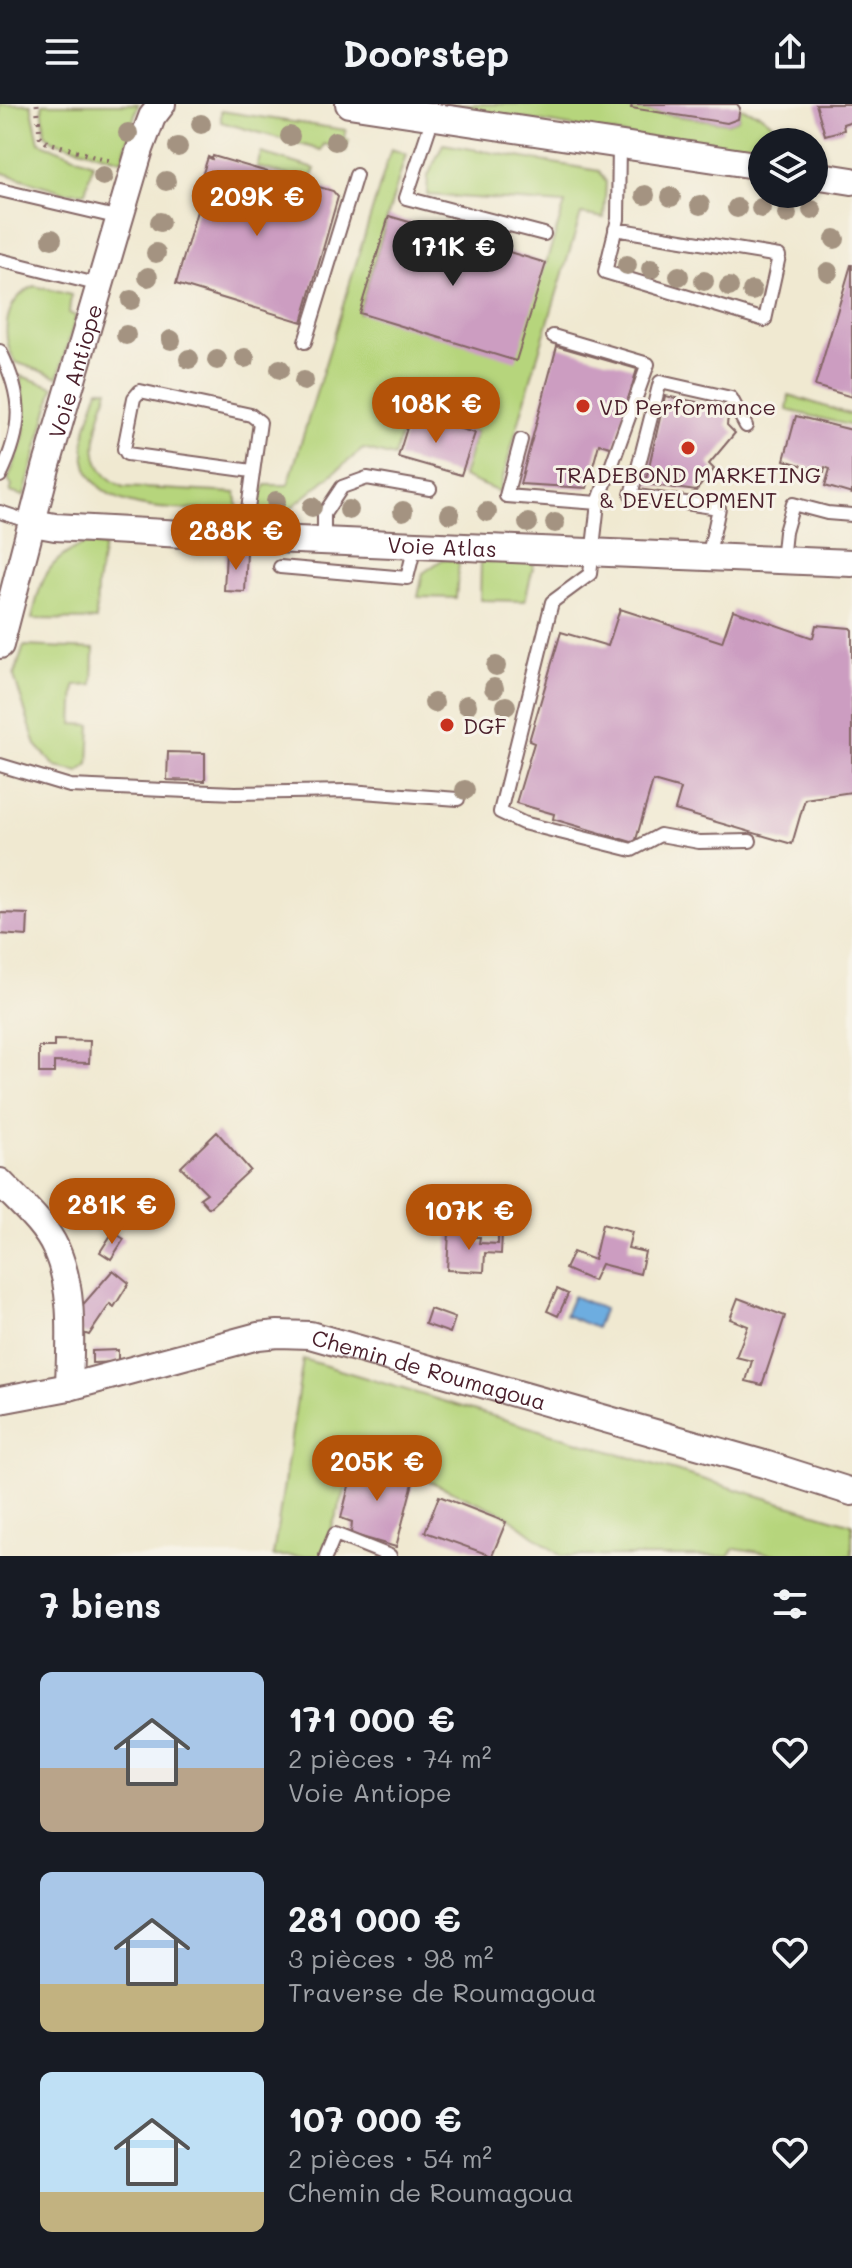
<!DOCTYPE html>
<html lang="fr">
<meta charset="utf-8">
<style>
:root{--surface:#171b24;--page:#20242c;--text:#f1f3f6;--muted:#9ea1a6;--accent:#b45309}
body{margin:0;font-family:Mali,sans-serif;background:var(--page);color:var(--text);height:100vh;display:flex;flex-direction:column;font-size:30px;white-space:nowrap}
*{box-sizing:border-box;margin:0}
p{font-size:26px;color:var(--muted)}
.icon{flex:none;width:44px;height:44px;fill:none;stroke:currentColor;stroke-width:2;stroke-linecap:round;stroke-linejoin:round}
.map{position:relative;height:1452px;overflow:hidden}
.panel{display:flex;flex-direction:column;background:var(--surface);flex:1}
.panel>*{flex:none}
.buttons{position:absolute;left:748px;top:24px;display:grid;gap:16px}
.buttons a{display:grid;place-items:center;width:80px;height:80px;border-radius:50%;background:var(--surface);box-shadow:0 2px 6px #0004;font-size:40px}
.price{position:absolute;translate:-50% -68px;padding:0 18px;border-radius:28px;background:var(--accent);color:#fff;font-size:26px;line-height:52px;filter:drop-shadow(0 2px 4px #0008)}
.price::after{content:'';position:absolute;left:50%;top:48px;width:24px;height:18px;margin-left:-12px;background:inherit;clip-path:polygon(0 0,100% 0,50% 100%)}
.price.on{background:#222;color:#fff}
ul{padding:0;list-style:none}
li{display:flex;align-items:center;gap:24px;height:200px;padding:0 40px}
li span{display:grid;place-items:center;flex:none;width:224px;height:160px;border-radius:12px;color:#555}
li>.icon{margin-inline-start:auto}
span .icon{width:96px;height:96px;fill:#fffc;stroke-width:1}
li b{font-size:34px}
h2{display:flex;justify-content:space-between;align-items:center;height:96px;padding:0 40px;font-size:34px}
header{display:flex;justify-content:space-between;align-items:center;height:104px;padding:0 40px;background:var(--surface);font-size:36px;font-weight:800}
.map>svg:first-child{display:block}
</style>
<header><svg class="icon" aria-label="menu" viewBox="0 0 24 24"><path d="M4 6h16M4 12h16M4 18h16"/></svg>Doorstep<svg class="icon" aria-label="share" viewBox="0 0 24 24"><path d="M12 15V3M7 8l5-5 5 5M5 13v7h14v-7"/></svg></header>
<div class="map">
<svg width="852" height="1452" viewBox="0 0 852 1452">
<rect width="100%" height="100%" fill="#f7f3e8"/>
<filter id="ink" filterUnits="userSpaceOnUse"><feTurbulence type="fractalNoise" baseFrequency=".0125" numOctaves="2"/><feDisplacementMap in="SourceGraphic" scale="16" xChannelSelector="R" yChannelSelector="G"/><feConvolveMatrix kernelMatrix="1 2 1 2 8 2 1 2 1" color-interpolation-filters="sRGB"/></filter>
<filter id="wash" filterUnits="userSpaceOnUse"><feTurbulence type="fractalNoise" baseFrequency=".006" numOctaves="4" result="noise"/><feDisplacementMap in="SourceGraphic" scale="32" xChannelSelector="R" yChannelSelector="G"/><feGaussianBlur stdDeviation="1.8" result="paint"/><feColorMatrix in="noise" values="0 0 0 0 0 0 0 0 0 0 0 0 0 0 0 0 0 1.4 0 .05"/><feComposite in="paint" operator="in"/></filter>
<g filter="url(#wash)">
<rect width="100%" height="100%" fill="#f0e9d1"/>
<path fill="#b6d57b" stroke="#807a53" stroke-width="2" d="M0,0H31L39,38L93,59L85,88H64L0,68Z
M42,0H138L122,56L54,37L45,30Z
M432,0H603V2L727,19L738,15L740,4L760,10L796,38H762V53Z
M221,7L346,26L344,34L349,36L346,47L324,40L321,46L221,18Z
M443,40L599,67L606,78L604,114L581,110L534,264L499,388L463,373L476,328L407,309L394,353L363,345L286,408L261,407C256,399 261,388 266,381H288L391,45L406,50L359,209L546,159L565,100L427,91L428,72Z
M261,49L315,65L310,77L257,63Z
M35,182L71,191L69,209L76,212L58,273L15,258C0,231 4,195 35,182Z
M21,272L54,283L24,392L10,388L12,382L8,376L23,336L25,319Z
M99,285H108C98,322 79,364 124,383L236,389L238,406C190,404 84,417 84,345C84,324 93,304 99,285Z
M789,291L852,311V322L787,306Z
M85,440L104,442L97,481L96,516L32,515C41,476 46,456 85,440Z
M443,455L459,457L456,494L418,493L423,469Z
M481,457L534,459L525,497L480,496Z
M24,542L94,545L93,581L75,582L73,620L91,621L89,660L79,668L56,663L36,641L14,572Z
M303,1255L852,1420V1452H784L735,1444L729,1452H561L505,1410L415,1371L356,1358L321,1452H273Z"/>
<path fill="#6dade0" stroke="#5c6686" stroke-width="2" d="M573,1192L604,1205L596,1224L565,1211Z"/>
<g id="blocks">
<path fill="#cc9dc1" d="M632,0H737L740,4L738,15L727,19L631,4Z
M816,0H852V17L843,20L844,26L825,31Z
M213,52L333,87L338,93L302,218L176,180L207,72L203,69L208,53L212,55Z
M389,112L546,159L516,257L359,209Z
M851,161H852V293L815,282Z
M557,242L637,265L614,344L599,340L587,384L520,380Z
M665,292L729,304L727,321L735,329L709,360L714,365L696,387L645,380Z
M411,311L475,329L461,371L398,353Z
M796,312L852,326V390L825,382L830,365L825,363L824,368L784,356Z
M226,447L247,448L245,488L224,487Z
M620,505L722,538L733,506L813,534L816,521L850,524L852,526V688L805,695L792,740L675,706L681,685L653,677L635,739L553,715L554,710L516,699L534,639L529,637L561,528L608,542Z
M168,648L205,649V677L167,676Z
M0,809L28,810L27,832L0,830Z
M54,936L90,937L89,959L54,958V969H39V943H54Z
M217,1028L250,1066L209,1104L200,1094L207,1089L181,1063Z
M602,1120L632,1128L628,1144L645,1148L640,1170L601,1160L593,1177L565,1165L573,1148L594,1156Z
M475,1127V1133H480L479,1139L498,1140V1129H502L501,1150L485,1149L484,1168L447,1166L449,1128Z
M113,1128L124,1135L111,1155L100,1148Z
M113,1166L129,1179L114,1203L110,1200L89,1231L80,1228L79,1205Z
M557,1185L568,1190L558,1212L547,1207Z
M738,1194L785,1212L762,1281L746,1277L752,1257L736,1253L748,1222L730,1215Z
M430,1205L455,1214L450,1229L425,1220Z
M118,1246V1258L92,1259V1247Z
M355,1358L415,1371L396,1443L351,1430L352,1418L341,1414Z
M439,1392L506,1418L492,1452L425,1428Z"/>
</g>
</g>
<g filter="url(#ink)">
<use href="#blocks" fill-opacity="0" stroke="#846665" stroke-width="2"/>
<g fill="none" stroke-linecap="round" stroke-linejoin="round">
<defs>
<path id="service" d="M433,13L406,94L544,130
M0,86L120,114
M615,125L779,152L765,216L605,168L618,115L619,39
M0,156L100,181
M553,232L648,260L598,399
M305,238L356,71
M0,247C24,294 23,325 0,372
M521,336L506,392L598,399L590,470L552,498L500,708L523,719L632,746L660,731L699,738L750,737
M0,408L33,419
M244,434L260,318L251,311L140,287L134,294L124,345L127,350L252,367
M324,437V410L342,383L367,374L430,385
M708,454L719,404L631,391L660,278L731,294L746,322
M782,457L785,428L793,400L827,409L852,411
M280,463L407,474L415,442
M0,661L70,682L235,689L349,687L458,695
M326,1452L335,1430L390,1452"/>
<g id="minor">
<path d="M349,0L762,62"/>
<path d="M814,71L852,77"/>
<path id="s1" d="M33,419L55,423L273,435L852,459"/>
<path id="s2" d="M0,541L46,364L140,45L152,13L162,0"/>
<path d="M0,1078C19,1098 45,1120 56,1145C75,1187 70,1239 69,1283"/>
<path id="s3" d="M0,1296L69,1283L258,1232L278,1230L310,1231L764,1360L852,1388"/>
</g>
</defs>
<use href="#service" stroke="#846665" stroke-width="16"/>
<use href="#minor" stroke="#846665" stroke-width="30"/>
<path stroke="#846665" stroke-width="5" stroke-dasharray="2 6" stroke-linecap="butt" d="M37,0L40,32L46,38L110,57"/>
<use href="#service" stroke="#fff" stroke-width="12"/>
<use href="#minor" stroke="#fff" stroke-width="26"/>
</g>
<g fill="#a49381">
<circle cx="201" cy="20" r="10"/>
<circle cx="128" cy="29" r="10"/>
<circle cx="290" cy="32" r="10"/>
<circle cx="335" cy="37" r="10"/>
<circle cx="178" cy="43" r="10"/>
<circle cx="103" cy="72" r="10"/>
<circle cx="166" cy="77" r="10"/>
<circle cx="645" cy="91" r="10"/>
<circle cx="671" cy="93" r="10"/>
<circle cx="700" cy="101" r="10"/>
<circle cx="737" cy="104" r="10"/>
<circle cx="761" cy="104" r="10"/>
<circle cx="812" cy="106" r="10"/>
<circle cx="787" cy="110" r="10"/>
<circle cx="160" cy="118" r="10"/>
<circle cx="52" cy="135" r="10"/>
<circle cx="835" cy="135" r="10"/>
<circle cx="156" cy="149" r="10"/>
<circle cx="627" cy="161" r="10"/>
<circle cx="651" cy="165" r="10"/>
<circle cx="828" cy="168" r="10"/>
<circle cx="679" cy="172" r="10"/>
<circle cx="148" cy="173" r="10"/>
<circle cx="704" cy="177" r="10"/>
<circle cx="729" cy="183" r="10"/>
<circle cx="752" cy="187" r="10"/>
<circle cx="131" cy="196" r="10"/>
<circle cx="126" cy="231" r="10"/>
<circle cx="171" cy="236" r="10"/>
<circle cx="245" cy="254" r="10"/>
<circle cx="189" cy="255" r="10"/>
<circle cx="217" cy="256" r="10"/>
<circle cx="280" cy="265" r="10"/>
<circle cx="304" cy="277" r="10"/>
<circle cx="276" cy="397" r="10"/>
<circle cx="312" cy="403" r="10"/>
<circle cx="349" cy="406" r="10"/>
<circle cx="403" cy="407" r="10"/>
<circle cx="487" cy="408" r="10"/>
<circle cx="450" cy="410" r="10"/>
<circle cx="528" cy="419" r="10"/>
<circle cx="555" cy="419" r="10"/>
<circle cx="496" cy="562" r="10"/>
<circle cx="494" cy="584" r="10"/>
<circle cx="434" cy="599" r="10"/>
<circle cx="467" cy="601" r="10"/>
<circle cx="506" cy="602" r="10"/>
<circle cx="465" cy="686" r="10"/>
</g>
</g>
<g fill="#c8321e" stroke="#f7f3e8" stroke-width="3">
<circle cx="583" cy="302" r="8"/>
<circle cx="688" cy="344" r="8"/>
<circle cx="447" cy="621" r="8"/>
</g>
<g text-anchor="middle" dominant-baseline="central" stroke-width="6" stroke-linejoin="round" paint-order="stroke">
<g font-size="22" fill="#4a1f2b" stroke="#f7f3e8">
<text stroke="none"><textPath href="#s2" startOffset="284">Voie Antiope</textPath></text>
<text stroke="none"><textPath href="#s1" startOffset="410">Voie Atlas</textPath></text>
<text stroke="none"><textPath href="#s3" startOffset="442">Chemin de Roumagoua</textPath></text>
</g>
<g font-size="22" fill="#4a1f2b" stroke="#f7f3e8" text-anchor="start">
<text x="599" y="302">VD Performance</text>
<text x="688" y="370" text-anchor="middle">TRADEBOND MARKETING<tspan x="688" dy="25">&amp; DEVELOPMENT</tspan></text>
<text x="463" y="621">DGF</text>
</g>
</g>
</svg>
<div class="buttons">
<a><svg class="icon" aria-label="layers" viewBox="0 0 24 24"><path d="M12 4l9 5-9 5-9-5zM3 14l9 5 9-5"/></svg></a>
</div>
<b class="price" style="left:257px;top:134px">209K €</b>
<b class="price on" style="left:453px;top:184px">171K €</b>
<b class="price" style="left:436px;top:341px">108K €</b>
<b class="price" style="left:236px;top:468px">288K €</b>
<b class="price" style="left:112px;top:1142px">281K €</b>
<b class="price" style="left:469px;top:1148px">107K €</b>
<b class="price" style="left:377px;top:1399px">205K €</b>
</div>
<section class="panel">
<h2>7 biens<svg class="icon" aria-label="filters" viewBox="0 0 24 24"><path d="M4 7h16M4 17h16"/><circle cx="9" cy="7" r="2"/><circle cx="15" cy="17" r="2"/></svg></h2>
<ul>
<li><span style="background:linear-gradient(#a9c7e8 60%,#b9a48a 0)"><svg class="icon" aria-label="home" viewBox="0 0 24 24"><path d="M3 11l9-7 9 7M6 9v11h12V9"/></svg></span><div><b>171 000 €</b><p>2 pièces · 74 m²</p><p>Voie Antiope</p></div><svg class="icon" aria-label="heart" viewBox="0 0 24 24"><path d="M12 20l-8-8c-3-5 5-10 8-4 3-6 11-1 8 4z"/></svg></li>
<li><span style="background:linear-gradient(#a9c7e8 70%,#c2b280 0)"><svg class="icon" aria-label="home" viewBox="0 0 24 24"><path d="M3 11l9-7 9 7M6 9v11h12V9"/></svg></span><div><b>281 000 €</b><p>3 pièces · 98 m²</p><p>Traverse de Roumagoua</p></div><svg class="icon" aria-label="heart" viewBox="0 0 24 24"><path d="M12 20l-8-8c-3-5 5-10 8-4 3-6 11-1 8 4z"/></svg></li>
<li><span style="background:linear-gradient(#bfe0f5 75%,#c2b280 0)"><svg class="icon" aria-label="home" viewBox="0 0 24 24"><path d="M3 11l9-7 9 7M6 9v11h12V9"/></svg></span><div><b>107 000 €</b><p>2 pièces · 54 m²</p><p>Chemin de Roumagoua</p></div><svg class="icon" aria-label="heart" viewBox="0 0 24 24"><path d="M12 20l-8-8c-3-5 5-10 8-4 3-6 11-1 8 4z"/></svg></li>
</ul>
</section>
